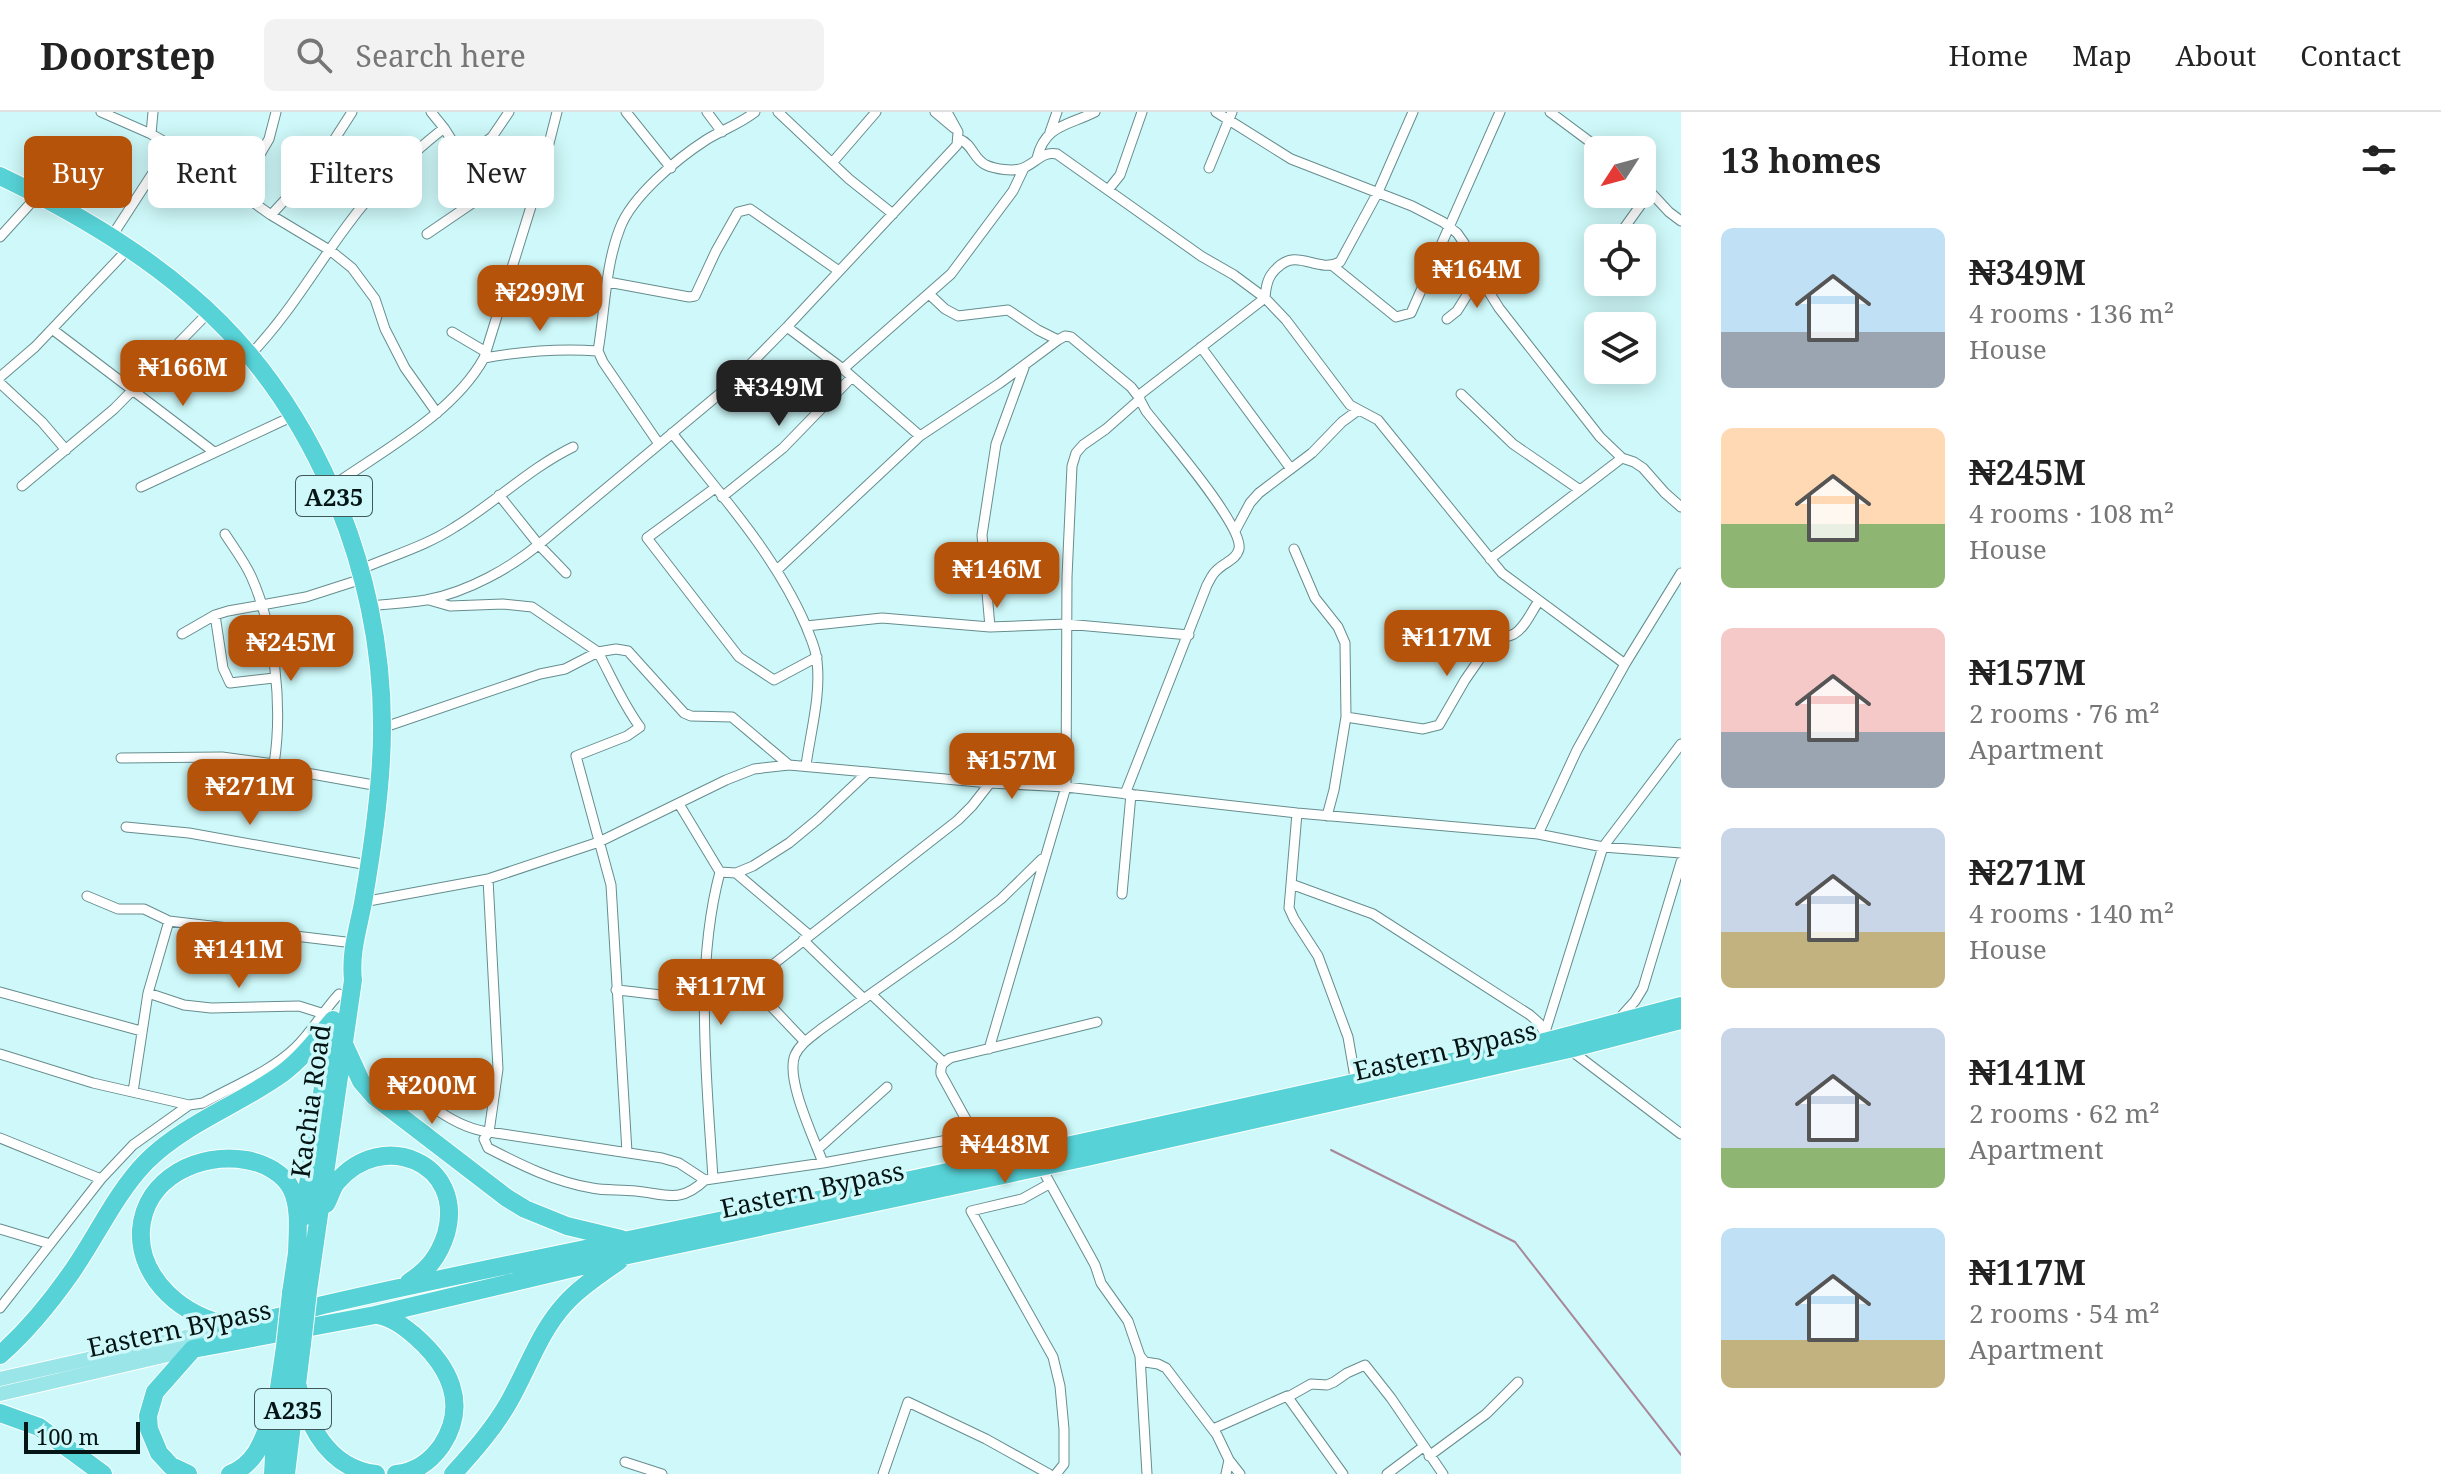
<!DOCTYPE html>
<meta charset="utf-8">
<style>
:root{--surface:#fff;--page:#f2f2f2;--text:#222;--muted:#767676;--line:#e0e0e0;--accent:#b45309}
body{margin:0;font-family:"Noto Serif",serif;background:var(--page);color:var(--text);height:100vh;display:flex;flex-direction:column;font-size:30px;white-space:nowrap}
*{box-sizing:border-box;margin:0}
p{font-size:26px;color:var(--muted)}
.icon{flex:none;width:44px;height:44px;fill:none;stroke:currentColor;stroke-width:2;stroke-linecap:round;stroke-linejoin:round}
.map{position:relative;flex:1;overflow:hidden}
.drawer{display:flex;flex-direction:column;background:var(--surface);width:760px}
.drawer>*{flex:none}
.top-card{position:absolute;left:24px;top:24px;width:760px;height:72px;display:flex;gap:16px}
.needle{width:52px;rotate:234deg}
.controls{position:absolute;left:1584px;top:24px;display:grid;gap:16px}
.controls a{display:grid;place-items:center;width:72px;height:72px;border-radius:12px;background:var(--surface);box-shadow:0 4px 20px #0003;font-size:40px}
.scale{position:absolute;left:24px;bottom:20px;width:116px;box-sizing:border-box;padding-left:8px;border:4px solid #051414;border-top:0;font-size:22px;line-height:28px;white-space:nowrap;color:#051414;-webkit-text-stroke:6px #cef8f9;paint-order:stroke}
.price{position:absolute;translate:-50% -68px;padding:0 18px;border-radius:16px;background:var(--accent);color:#fff;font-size:26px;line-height:52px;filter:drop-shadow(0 2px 4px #0008)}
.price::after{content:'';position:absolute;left:50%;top:48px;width:24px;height:18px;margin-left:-12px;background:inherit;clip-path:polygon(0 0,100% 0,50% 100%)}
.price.on{background:#222;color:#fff}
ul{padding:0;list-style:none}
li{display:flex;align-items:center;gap:24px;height:200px;padding:0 40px}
li span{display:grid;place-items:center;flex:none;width:224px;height:160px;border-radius:12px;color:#555}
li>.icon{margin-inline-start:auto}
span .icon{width:96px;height:96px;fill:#fffc;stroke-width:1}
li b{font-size:34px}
h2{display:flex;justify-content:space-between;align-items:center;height:96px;padding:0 40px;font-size:34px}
.pill{padding:0 28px;border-radius:12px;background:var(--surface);box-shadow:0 4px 20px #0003;font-size:28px;line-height:72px}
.pill.on{background:var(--accent);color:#fff}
header{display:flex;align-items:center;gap:48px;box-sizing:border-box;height:112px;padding:0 40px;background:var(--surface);border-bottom:2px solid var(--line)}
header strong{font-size:38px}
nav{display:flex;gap:44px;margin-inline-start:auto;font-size:28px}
.search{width:560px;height:72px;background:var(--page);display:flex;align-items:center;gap:20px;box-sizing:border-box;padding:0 28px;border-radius:12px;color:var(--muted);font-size:30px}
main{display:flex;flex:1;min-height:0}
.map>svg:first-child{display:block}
</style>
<header>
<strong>Doorstep</strong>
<div class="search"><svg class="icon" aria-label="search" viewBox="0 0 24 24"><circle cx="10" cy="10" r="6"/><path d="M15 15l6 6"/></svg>Search here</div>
<nav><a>Home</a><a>Map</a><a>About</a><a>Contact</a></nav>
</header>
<main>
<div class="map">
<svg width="1681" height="1362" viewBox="0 0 1681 1362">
<rect width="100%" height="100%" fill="#cef8f9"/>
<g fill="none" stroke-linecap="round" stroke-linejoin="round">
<path stroke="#a78799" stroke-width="2" d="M1331,1038L1515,1130L1681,1343"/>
<defs>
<path id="street" d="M101,0L151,22L181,39L271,103L331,139L352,156L375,187L385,217L405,256L437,301
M626,0L671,56
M707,0L722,20
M778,0L849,67L893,102
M935,0L954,16
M1216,0L1291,47L1412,94L1443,110L1457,121L1464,131L1479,164L1499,196L1600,325L1622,346L1634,350L1643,356L1665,381L1681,395
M1550,0L1601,38
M1050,20L1057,0
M151,22L153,0
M959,27C973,32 973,47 986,53C995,57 1013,60 1023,56C1036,51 1042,39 1057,42L1201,144L1234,163L1265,186L1286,208L1350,293L1378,308L1502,461L1625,552
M464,46L492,25L509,0
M1037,46C1045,13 1067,14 1095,0
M832,51L876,0
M1209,56L1232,0
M1642,71L1669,100L1681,109
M1108,78L1120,63L1142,0
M238,80L269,27L276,0
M271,103L320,50L352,0
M1622,119L1650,80
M427,122L474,90L482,76L444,16L431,0
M112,124L171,33
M0,125L39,82
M1333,154L1396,205L1411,201L1500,0
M608,170L689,185L695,184L716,139L738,100L750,97L839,159
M929,182L945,197L958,204L1008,198L1038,218L1058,228
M1447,207L1457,199L1479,164
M787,215L843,257L920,324
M52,217L214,340
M452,220L486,240
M1201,235L1291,357
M249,244C289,203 315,156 349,111C375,75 409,44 444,16
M484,246C523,239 559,236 598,239
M843,257L951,162L1013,79L1024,56
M0,265L35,235L129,136
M0,271L42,310L66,338
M1461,282L1513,332L1580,378
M1138,284L1265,186C1266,173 1268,164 1277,156C1298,135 1317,162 1340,150L1378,80L1413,0
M672,321C720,382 775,442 806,514C810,525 816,536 817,549C821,583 811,618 806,653
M659,332L603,250L598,239C605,199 605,154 620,116C632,84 678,46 706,28C722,18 740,12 755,0
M22,374L114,297L209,200
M141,375L293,304
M331,375C382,339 453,302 484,246L542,59L557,0
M715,376L647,426L739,545L774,568L817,545
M499,383L539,433L566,461
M722,385L783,336L852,265
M1235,419L1250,391L1259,381L1312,341L1342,310L1357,299
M225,422C234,436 244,449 251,464C275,517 283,595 274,652
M1294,437L1315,486L1338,515L1345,531L1346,605L1334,678L1327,704
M1490,447L1622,346
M359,458C391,444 426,434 455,415C496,390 530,356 573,335
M777,458L920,324L1000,271L1058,228L1065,224L1071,225L1131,275L1138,284L1146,299C1163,321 1244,414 1239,437C1236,448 1225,450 1217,458C1212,462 1210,468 1207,473L1125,682
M429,488L450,494L503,492L532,495L598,540L616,537L628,539L684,601L691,604L732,605L789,653
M370,494C388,492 408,491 426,488C468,480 511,456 543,429L729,274L787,215L957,33L958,20L947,0
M215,503L223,556L230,571L274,566
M806,514L882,506L990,515L1066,512L1189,523
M990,515L982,423L996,332L1025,253
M182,522L215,503L228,499L306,485L362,467
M1346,605L1423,617L1439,613L1465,568L1490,532C1498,525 1506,526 1514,522C1525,516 1532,498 1539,489
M382,616L540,562L565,557L598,540C612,566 623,592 640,615L627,624L576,644L611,773L627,1040
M121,646L222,645L274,652L312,662L379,674
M679,692L720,760C694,857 707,968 713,1067
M1297,701L1289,796L1294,807L1318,844L1348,925L1356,971
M126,715L189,721L368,753
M1538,722L1577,638L1625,552L1681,461
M720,760L736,761L753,754L789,731L818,707L868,660
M736,761L809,823
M1291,772L1373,802L1530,903L1539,911L1546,923
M1122,782L1131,682
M87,784L118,797H144L169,809L354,831
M363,790L488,767L599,730L726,668L754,657L789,653L990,671L1066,675L1297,701L1538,722L1603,735L1681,741
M803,828L864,887
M750,872L805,930
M616,878C654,881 696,891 734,883L958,708L972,694L990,671
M0,880L141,919
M148,881L184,893L211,896L299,894L321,901
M871,882L943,950
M1618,908L1635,889L1643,876L1681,750
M1545,920L1603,735L1681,632
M989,937L1066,675L1067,465L1072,354L1076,341L1083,333L1106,317L1140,287
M1569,937L1681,1022
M0,942L93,971L189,993L203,991C233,974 270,960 295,936C312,920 323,899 339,882
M396,965C421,987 454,1016 489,1020L498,957L488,767
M133,980L148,881L169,809
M0,1026L101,1067
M818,1037L887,975
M823,1051C814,1026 785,967 795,943C800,932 811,925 821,917L953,824L1001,787L1042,747
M990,1051L941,962C940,953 943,951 950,946L1097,910
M1041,1055L1095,1153L1101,1171L1128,1209L1140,1244L1145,1250L1158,1252L1166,1256L1217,1323L1229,1348L1226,1362
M705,1068L679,1051L662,1046L489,1020L484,1027L488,1036C521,1053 555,1070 592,1076C606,1079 621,1077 636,1079C666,1082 680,1092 705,1068L823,1051L975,1023
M1049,1072L1022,1087L971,1099L1053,1245L1060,1274L1064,1317V1352L1056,1362
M0,1117L50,1132
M0,1196L101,1067L133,1033L189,993
M1140,1244L1147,1362
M1288,1285L1311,1272L1327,1273L1334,1270L1347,1261L1365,1253L1391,1286L1443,1362
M1213,1317L1287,1284L1343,1362
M1429,1344L1486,1302L1518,1270
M1229,1348L1240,1362
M625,1350L662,1362
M883,1362L908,1290L986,1327L1049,1362
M1387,1362L1423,1335"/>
<path id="primary" d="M0,1267L230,1215
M0,1282L193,1237"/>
<path id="highway" d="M0,64C67,96 132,133 189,182C312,286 383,456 382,617C382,674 373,734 363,791C358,817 350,841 353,868L308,1179
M344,932L361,969L374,984L507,1086L525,1097L567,1114L621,1127
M326,1092C330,1085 332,1076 337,1070C382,1016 466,1051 446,1122C439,1144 428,1158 409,1170
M303,1105L333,909
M297,1144C297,1124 301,1098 292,1078C284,1061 264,1051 246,1048C200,1040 145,1065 141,1118C138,1167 185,1207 231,1213C248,1215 304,1198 323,1193C401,1175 478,1159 556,1143C771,1099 985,1052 1199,1005C1273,989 1347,972 1422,956C1465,947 1509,939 1552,928C1595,917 1638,905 1681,894
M291,1181L298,1134
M377,1203C393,1206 403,1214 415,1224C449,1254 469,1291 442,1333C431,1349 415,1360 396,1362
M0,1243C27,1219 50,1191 71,1161C97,1124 115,1082 146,1050C185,1011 239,993 283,961C303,946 317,927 333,908
M296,1267C306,1310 326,1356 376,1362
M0,1301L39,1315L103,1362
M188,1362L171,1354L159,1341L149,1317L148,1304L155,1280L193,1237L375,1203L628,1143L1087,1045L1569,937L1681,908
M230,1362C255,1352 262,1331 271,1307
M273,1362L277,1289L285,1235
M286,1362L302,1232
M453,1362C474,1339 495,1315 510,1288C528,1256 540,1219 565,1192C580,1175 601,1162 619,1149"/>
</defs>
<use href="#street" stroke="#668d8e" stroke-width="11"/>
<use href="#primary" stroke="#fff" stroke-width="16"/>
<use href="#highway" stroke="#fff" stroke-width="20"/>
<use href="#street" stroke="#fff" stroke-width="9"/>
<use href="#primary" stroke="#9ae5e7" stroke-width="14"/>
<use href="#highway" stroke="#57d3d7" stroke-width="18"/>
<defs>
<path id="highway-bridge" d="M302,1232L308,1179
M285,1235L291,1181"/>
</defs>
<use href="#highway-bridge" stroke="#fff" stroke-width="20" stroke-linecap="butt"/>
<use href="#highway-bridge" stroke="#57d3d7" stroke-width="18"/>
</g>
<g text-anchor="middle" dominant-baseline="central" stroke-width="7" stroke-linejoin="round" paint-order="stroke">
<g fill="#cef8f9" stroke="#415859" stroke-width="2">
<rect x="296" y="364" width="76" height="40" rx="6"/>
<rect x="255" y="1277" width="76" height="40" rx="6"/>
</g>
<g font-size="24" font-weight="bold" fill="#051414">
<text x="334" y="384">A235</text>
<text x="293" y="1297">A235</text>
</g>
<g font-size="26" fill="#051414" stroke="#cef8f9">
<text transform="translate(1445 938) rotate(-13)">Eastern Bypass</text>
<text transform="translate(310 989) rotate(-82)">Kachia Road</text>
<text transform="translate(812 1077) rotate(-12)">Eastern Bypass</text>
<text transform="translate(179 1216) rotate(-12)">Eastern Bypass</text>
</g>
</g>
</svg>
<div class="controls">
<a><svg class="needle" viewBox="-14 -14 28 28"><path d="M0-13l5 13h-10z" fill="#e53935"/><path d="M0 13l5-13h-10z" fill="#767676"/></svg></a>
<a><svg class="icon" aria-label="locate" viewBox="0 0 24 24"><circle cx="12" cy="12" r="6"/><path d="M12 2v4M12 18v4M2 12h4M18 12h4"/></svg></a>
<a><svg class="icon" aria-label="layers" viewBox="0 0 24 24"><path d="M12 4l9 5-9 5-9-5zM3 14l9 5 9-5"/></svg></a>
</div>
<div class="scale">100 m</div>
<b class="price" style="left:1477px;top:198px">₦164M</b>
<b class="price" style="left:540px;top:221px">₦299M</b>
<b class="price" style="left:183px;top:296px">₦166M</b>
<b class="price on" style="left:779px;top:316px">₦349M</b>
<b class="price" style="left:997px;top:498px">₦146M</b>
<b class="price" style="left:1447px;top:566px">₦117M</b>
<b class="price" style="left:291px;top:571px">₦245M</b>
<b class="price" style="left:1012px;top:689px">₦157M</b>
<b class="price" style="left:250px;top:715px">₦271M</b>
<b class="price" style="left:239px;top:878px">₦141M</b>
<b class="price" style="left:721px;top:915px">₦117M</b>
<b class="price" style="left:432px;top:1014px">₦200M</b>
<b class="price" style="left:1005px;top:1073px">₦448M</b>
<div class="top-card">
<a class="pill on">Buy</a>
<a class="pill">Rent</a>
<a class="pill">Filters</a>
<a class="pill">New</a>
</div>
</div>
<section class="drawer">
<h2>13 homes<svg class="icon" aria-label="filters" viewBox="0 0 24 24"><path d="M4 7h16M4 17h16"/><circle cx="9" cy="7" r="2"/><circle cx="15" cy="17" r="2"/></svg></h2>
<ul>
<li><span style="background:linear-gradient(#bfe0f5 65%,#9aa5b1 0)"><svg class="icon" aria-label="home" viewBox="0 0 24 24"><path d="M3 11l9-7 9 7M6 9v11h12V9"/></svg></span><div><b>₦349M</b><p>4 rooms · 136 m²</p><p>House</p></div></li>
<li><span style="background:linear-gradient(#ffd9b3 60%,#8fb573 0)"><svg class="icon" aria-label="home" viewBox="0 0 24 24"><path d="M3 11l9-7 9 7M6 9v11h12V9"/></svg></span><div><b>₦245M</b><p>4 rooms · 108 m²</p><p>House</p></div></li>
<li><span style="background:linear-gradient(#f6c9c9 65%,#9aa5b1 0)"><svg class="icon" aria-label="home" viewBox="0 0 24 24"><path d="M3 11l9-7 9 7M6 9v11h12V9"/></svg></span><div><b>₦157M</b><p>2 rooms · 76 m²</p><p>Apartment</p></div></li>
<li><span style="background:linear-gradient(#c9d6e8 65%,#c2b280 0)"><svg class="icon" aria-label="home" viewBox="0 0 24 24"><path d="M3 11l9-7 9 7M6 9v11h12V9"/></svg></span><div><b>₦271M</b><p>4 rooms · 140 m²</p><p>House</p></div></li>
<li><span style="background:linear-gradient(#c9d6e8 75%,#8fb573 0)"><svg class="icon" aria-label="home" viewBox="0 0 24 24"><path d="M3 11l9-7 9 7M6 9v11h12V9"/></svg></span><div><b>₦141M</b><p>2 rooms · 62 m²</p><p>Apartment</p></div></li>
<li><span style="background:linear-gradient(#bfe0f5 70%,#c2b280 0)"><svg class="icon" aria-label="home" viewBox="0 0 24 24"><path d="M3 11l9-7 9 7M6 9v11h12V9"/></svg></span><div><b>₦117M</b><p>2 rooms · 54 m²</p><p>Apartment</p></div></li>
</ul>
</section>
</main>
